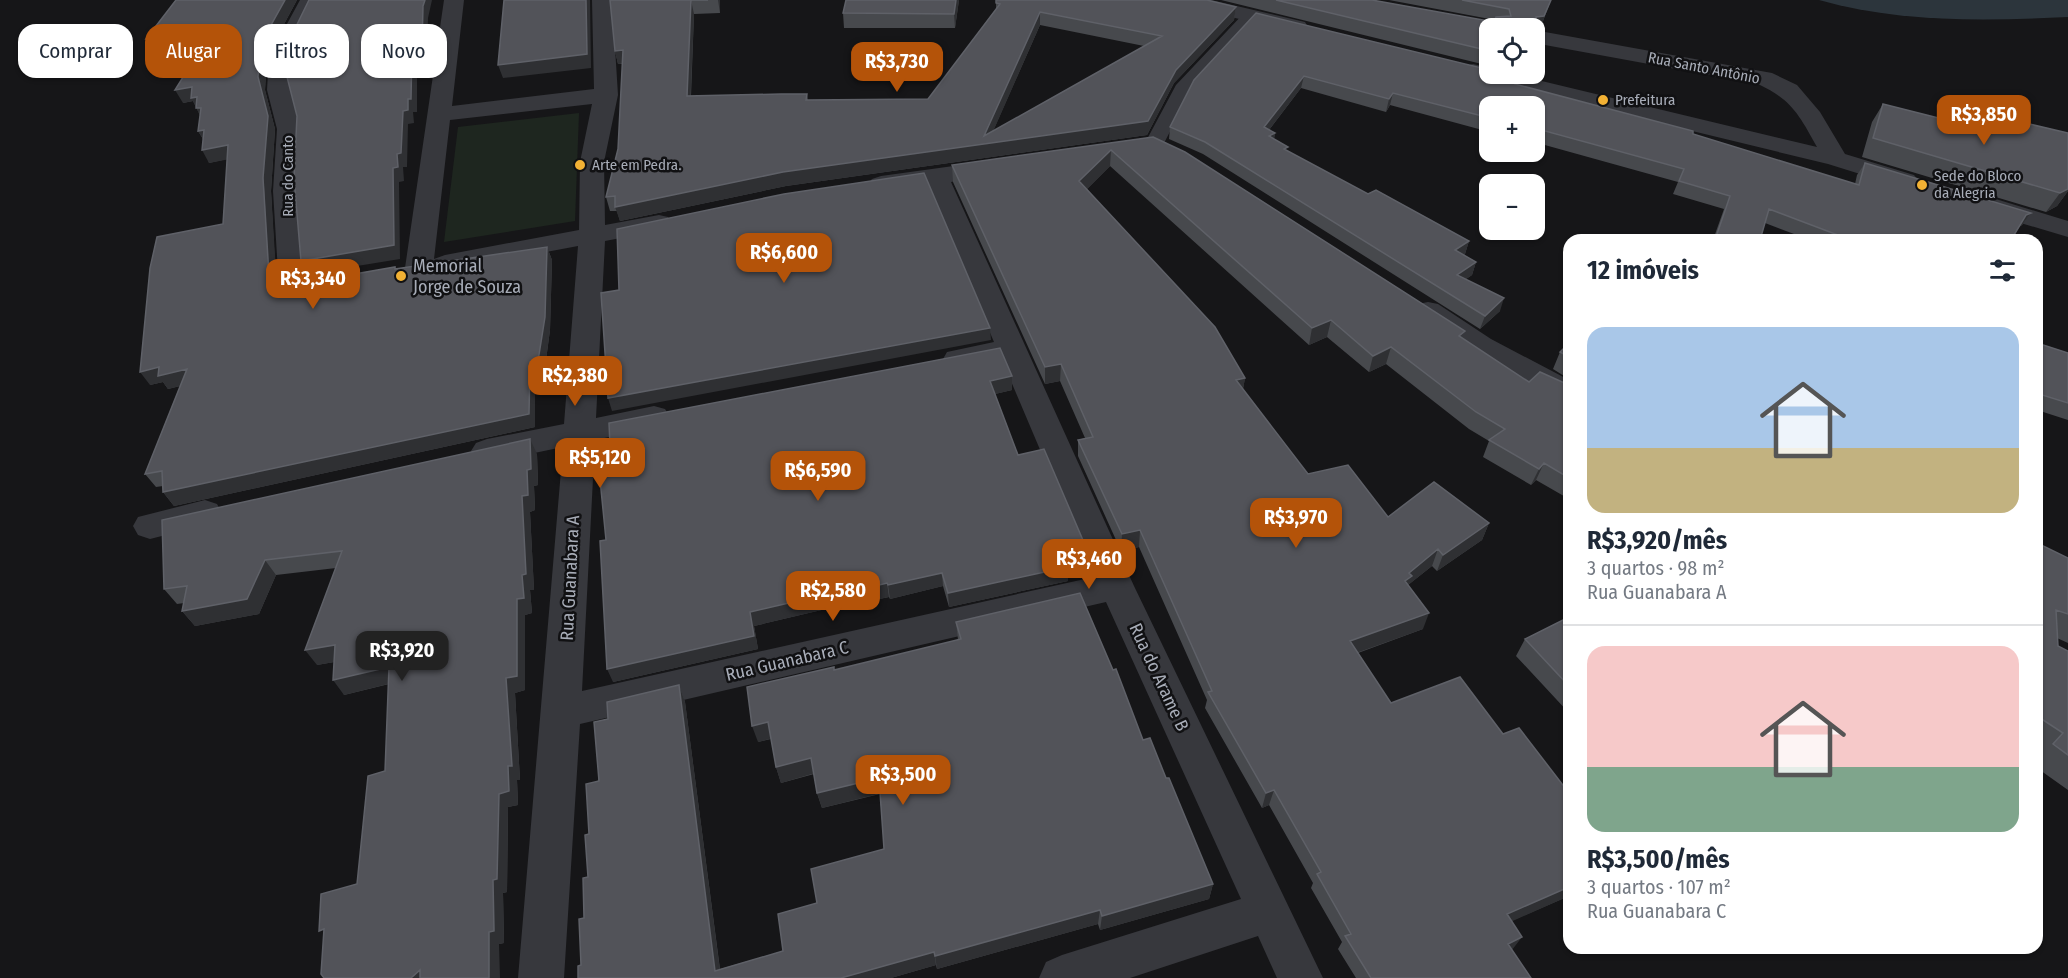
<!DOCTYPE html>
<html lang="pt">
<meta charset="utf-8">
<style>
:root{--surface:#fff;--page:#f6f6f7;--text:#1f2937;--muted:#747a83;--line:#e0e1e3;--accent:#b45309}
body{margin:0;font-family:"Fira Sans Condensed",sans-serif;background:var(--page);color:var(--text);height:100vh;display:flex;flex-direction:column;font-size:22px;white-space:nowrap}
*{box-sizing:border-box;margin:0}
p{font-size:20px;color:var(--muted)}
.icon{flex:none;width:33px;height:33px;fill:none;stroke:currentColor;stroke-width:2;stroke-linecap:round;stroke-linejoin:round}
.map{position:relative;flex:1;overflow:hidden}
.sheet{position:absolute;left:1563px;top:234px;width:480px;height:720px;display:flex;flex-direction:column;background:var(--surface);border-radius:18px;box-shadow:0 2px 4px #0004}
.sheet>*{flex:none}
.banner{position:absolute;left:18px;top:24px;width:570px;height:54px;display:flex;gap:12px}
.tools{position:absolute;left:1479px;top:18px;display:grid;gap:12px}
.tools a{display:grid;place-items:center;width:66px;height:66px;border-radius:12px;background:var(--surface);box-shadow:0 2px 4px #0004;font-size:30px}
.price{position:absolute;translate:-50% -51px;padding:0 14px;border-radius:12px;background:var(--accent);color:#fff;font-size:20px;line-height:39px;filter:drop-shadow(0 2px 3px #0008)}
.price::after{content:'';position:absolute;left:50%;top:36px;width:18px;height:14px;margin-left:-9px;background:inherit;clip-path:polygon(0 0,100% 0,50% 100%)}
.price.selected{background:#222;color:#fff}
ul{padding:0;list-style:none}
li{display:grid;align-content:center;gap:12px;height:318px;padding:0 24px}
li+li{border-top:2px solid var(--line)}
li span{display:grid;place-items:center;height:186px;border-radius:18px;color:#555}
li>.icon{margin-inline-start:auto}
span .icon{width:108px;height:108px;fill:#fffc;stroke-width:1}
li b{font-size:26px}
h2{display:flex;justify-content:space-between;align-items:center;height:72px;padding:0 24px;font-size:26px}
.tag{padding:0 21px;border-radius:18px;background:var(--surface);box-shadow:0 2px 4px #0004;font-size:21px;line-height:54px}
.tag.selected{background:var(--accent);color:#fff}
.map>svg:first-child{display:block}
</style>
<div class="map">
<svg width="2068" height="978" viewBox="0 0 2068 978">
<rect width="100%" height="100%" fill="#161618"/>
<path fill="#1e261f" d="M579,113L575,221L444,242L458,127Z"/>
<path fill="#2c353c" d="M1819,0H2068V17C1985,21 1900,23 1819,0Z"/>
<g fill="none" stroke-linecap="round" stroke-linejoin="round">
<path fill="#37383d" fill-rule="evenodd" d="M1251,11L1260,16L1191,91L1162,147H1148L1145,143L1176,85L1245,12Z"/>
<path fill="#37383d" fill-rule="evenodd" d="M300,0H320L291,57V90L301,129L299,191L306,277L332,273L342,276L346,282L342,288L293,297L283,294L279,288L273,191L277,129L267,90L269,57Z
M444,0H464L452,106L594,89L592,0H612L618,95L604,162L605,225L659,215L668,217L672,223L668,229L605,241L596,418L654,406L665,409L670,417L665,425L595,440L582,691L1094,577L1002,360L958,369L947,366L943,359L947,352L994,342L927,185L881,192L872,189L868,184L872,179L881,176L997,160L1006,163L1010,168L1006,173L951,182L1134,586L1323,978H1277L1258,936L1130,978H1039L1046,962L1062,955L1241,899L1106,602L580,724L564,978H518L563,447L487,463L476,459L471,451L476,443L487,439L564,424L578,246L445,271L433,266L429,274L419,277L409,274L405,268ZM592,104L580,162L579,230L445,255L434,259L450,120Z
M1175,0H1211L1305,22L1308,27L1305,32L1297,33L1178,4Z
M1534,30L1772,73L1797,85L1820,112L1845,154L1914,175L1918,180L1914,185L1905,188L1828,164L1465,76L1462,71L1465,66L1473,64L1490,68V74H1512L1817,147C1799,115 1792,100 1758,84L1534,43Z
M1986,196L2068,221V237L1977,210L1973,204L1977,198Z
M1428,302L1438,304L1491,339L1569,380V404L1558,400L1471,353L1418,318L1414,311L1418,304Z
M205,500L217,504L222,513L217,522L150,539L138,535L133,526L138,517Z"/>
</g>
<path fill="#47494d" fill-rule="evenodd" d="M176,0H297L267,56L265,90L275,129L271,191L276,283L286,286L395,267L396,269L547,247L552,260L550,330L544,375L535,376V427L174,506L163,492V486L156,487L145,474L180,386L168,389L163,382L150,385L223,224L227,159L209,163L203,139L198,131L200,115L193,101L183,103L200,50L153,52L146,39Z
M610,0H720V13L694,14L691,96L807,94L808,100L928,99L996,9V3L1236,7L1234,20L1174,83L1147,135L786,186L620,221L617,211H610L606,197L618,149L623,64H618L615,51ZM1040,25L1144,46L993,131Z
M846,0H959L955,28H844L843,13Z
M1221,0H1372L1494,22L1495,20L1389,0H1551L1540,29L1490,28V66Z
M1490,70L1518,77L1516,84L1693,134L1855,184L1857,175L1865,163L2031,213L2022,225L2019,227L2011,240H1810L1765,223L1760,240H1713L1724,209L1673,194L1678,182L1534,142V106H1490V129H1488L1486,131L1390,105L1386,112L1301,88L1269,130L1275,133L1274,139L1287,151L1368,194L1469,241L1465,254L1464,255L1476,262L1472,275L1466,279L1500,311L1480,329L1203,154L1169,139L1170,127L1194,80Z
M1883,104L1986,130L1995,116L2068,133V191L2057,206L2046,212L1862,157L1872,122Z
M1153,137L1529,382L1569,385V499L1536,480L1531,485L1483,457L1489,441L1469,429L1386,364L1369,372L1327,337L1309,345L1110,166L1087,189L1245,378L1243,389L1308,474L1388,517L1489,523L1482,540L1437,571L1432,566L1408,585L1423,629L1358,653L1391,703L1503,734L1569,793V896L1511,921L1512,950L1531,978H1356L1338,949L1342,942L1311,888L1313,883L1269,805L1262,808L1205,708L1207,700L1139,547L1121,551L1078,456V440L1085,438L1060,381L1045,384L953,182L952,165Z
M1569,343V379L1553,369L1560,352Z
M2037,343L2068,353V420L2037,410Z
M1012,376V390L995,394L1018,455L1084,559L1067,563L1068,581L949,607L943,586L890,599L889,597L865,602L864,600L754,626L758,649L613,682L606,540Z
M537,454L538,485L534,486L535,510L530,512L534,590H530L532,613L525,615V690L515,693L520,780H517L518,805L508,807L507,892L503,893L504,943L499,944L357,884L385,771L389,684L344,695L334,662L317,665L336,568L276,575L259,614L195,626L182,611L184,603L177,604L164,589Z
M2037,538V543L2068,558V643L2057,638L2058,646L2068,651V790L2037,768V755L2040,752L2037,750Z
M1569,617V713L1516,656L1525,639Z
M956,622L1143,740L1166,778L1213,884L1209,899L1100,930L1098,924L937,969L936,965L891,978H578L581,965L588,877L589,834L608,719L679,685L685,702L720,969L783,951L817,903L884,849L880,794L822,808L817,793L814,774L781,783L776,767L771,739L758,742L834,670L958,640Z"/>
<path fill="#2f3033" d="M285,0H297L267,56L265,90L275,129L271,191L277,288L269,275L258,77L261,43Z
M425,0H432L428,18L427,59L417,61V112H413L414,123L408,124L407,167H403L404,181L399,182L400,259L308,274L301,261L393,168L397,154L403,111L408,99L412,48Z
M586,0H590L591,68L503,78L498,65Z
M691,0L694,14L690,110L687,96Z
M718,0H720V13Z
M956,0H959L955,28L954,14Z
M1551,0L1540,29L1534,30L1536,17Z
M1236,7L1234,20L1174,83L1147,135L786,186L620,221L615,207L783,172L984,136L1040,12V25L988,143L1176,70Z
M623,50L627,63L618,64L615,51Z
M1304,76L1301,88L1262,139L1264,127Z
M192,87L204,110L203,122L193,101L183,103L175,90Z
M1393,93L1390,105L1386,112L1389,99Z
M204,130L206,144L198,131Z
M1275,133L1273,145L1269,136Z
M228,145L235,158L209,163L202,150Z
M1111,150L1110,166L1079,197V181Z
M2068,189V191L2057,206L2046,212L2060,193Z
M2031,213L2022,225L2017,228L2026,215Z
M1469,241L1465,254L1451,263L1455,250Z
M547,247L552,260L550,330L544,375L535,376V427L174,506L163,492L530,362Z
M1476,262L1472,275L1453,288L1457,275Z
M1504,298L1500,311L1480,329L1485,316Z
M1331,320L1327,337L1309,345L1312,328Z
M990,328L991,340L612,411L608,398Z
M1391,347L1386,364L1369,372L1373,356Z
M1061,364L1060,381L1045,384V367Z
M159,367L187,369L196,382L168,389L163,382L150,385L140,372Z
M1012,376V390L991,395L990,381Z
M1245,378L1242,395L1236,380Z
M530,439L537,454L538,485L534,486L535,510L530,512L534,590H530L532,613L525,615V690L515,693L520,780H517L518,805L508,807L507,892L503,893L504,943L499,944L500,978H489V932L506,678L517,599L522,575V496Z
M1544,463L1536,480L1531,485L1539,469Z
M1489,523L1482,540L1437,571L1443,555Z
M1140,530L1139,547L1121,551L1122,534Z
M1085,545L1084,559L1061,564L1062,550Z
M1438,549L1432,566L1408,585L1406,593L1405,581L1409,573Z
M265,560L276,575L259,614L195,626L182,611Z
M1068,567V581L949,607L948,593Z
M942,573L943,586L890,599L888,585Z
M887,583L889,597L865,602L863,589Z
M862,586L864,600L754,626L758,649L613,682L607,669L750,612Z
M1429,613L1423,629L1345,657L1350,641Z
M335,645L346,660L317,665L305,650Z
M389,667L400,681L344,695L333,680Z
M679,685L685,702L721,978L715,971Z
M768,722L773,738L758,742L752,726Z
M811,758L815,773L781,783L776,767Z
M879,778L882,793L822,808L817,793Z
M1274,790L1269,805L1262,808L1266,793Z
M1213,884L1209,899L1100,930L1102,916Z
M1569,887V896L1497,928L1507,914Z
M1100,910L1098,924L937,969L935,956Z
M1522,937L1512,950L1508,944Z
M934,952L936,965L891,978H841Z
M420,970L428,978H411Z"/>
<path fill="#525359" stroke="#5f6168" stroke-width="1.5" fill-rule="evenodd" d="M176,0H285L261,43L258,77L268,116L263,178L269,275L274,283L286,286L395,267V269L547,247L545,317L538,361L530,362L529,414L163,492L162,471L145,474L187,369L158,376L159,367L140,372L150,268L157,237L223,224L228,145L202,150L204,130L198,131L201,108H196L197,97L191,98L192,87L175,90L208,37L146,39Z
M309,0H425L423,6L422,47L412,48L411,99H408V110L403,111L401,153L397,154L398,167L393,168L394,245L301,261L294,178L297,116L287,77V45Z
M504,0H586L587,54L498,65Z
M610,0H708H691L687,96L781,94H807L806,100L928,99L1000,4L996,3V0H1207L1236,7L1176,70L1148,121L783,172L615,207V196L606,197L618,149L623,50L615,51ZM1040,12L1162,36L984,136Z
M846,0H956L954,14L843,13Z
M1276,0H1372L1494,22L1496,17L1511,16L1509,9L1462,0H1551L1544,16L1536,17L1537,31L1534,38V28H1490V51Z
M1256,13L1490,70V74H1505L1518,77L1515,84L1693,131V134L1859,185L1865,163L2031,213L2026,215L2011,240H1851L1769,209L1760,240H1715L1730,196L1679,181L1684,169L1534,128V106H1490V118L1393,93L1389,99L1304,76L1264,127L1275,133L1269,136L1288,147L1284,149L1368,194L1376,190L1469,241L1455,250L1476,262L1457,275L1504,298L1485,316L1205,142L1170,127L1194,80Z
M1883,104L1990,131V128L1995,129V116L2068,133V189L2060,193L1873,138Z
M1153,137L1185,152L1465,331L1459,336L1529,382L1540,372L1569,385V478L1544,463L1539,469L1489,440L1505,429L1476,412L1391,347L1373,356L1331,320L1312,328L1111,150L1079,181L1215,327L1245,378L1236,380L1308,474L1348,465L1388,517L1434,482L1489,523L1443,555L1438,549L1409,573L1412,576L1405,581L1429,613L1350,641L1391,703L1460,677L1503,734L1519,728L1569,793V887L1507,914L1522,937L1508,944L1531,978H1371L1345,936L1351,934L1317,874L1321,872L1274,790L1266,793L1208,692L1212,691L1140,530L1122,534L1078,440L1093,437L1061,364L1045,367L952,165Z
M924,173L990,328L608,398L601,293L619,290L617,229L784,194Z
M1569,343V357L1560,352Z
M2037,343L2068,353V403L2039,394L2040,386L2037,385Z
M1000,348L1012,376L990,381L1018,455L1044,449L1085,545L1062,550L1068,567L948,593L942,573L888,585L887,583L863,589L862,586L750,612L754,636L607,669L600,541L606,540L599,469L611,467L609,423Z
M530,439L531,469L527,470L528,495L522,496L526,574L522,575L524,598L517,599V676L506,678L512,766H508L509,791L499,794L497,879L493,880L494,931L489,932V978H420V970L411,978H324L321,974L324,929L319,931L321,894L357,884L368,776L385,771L389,667L333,680L335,645L305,650L342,551L265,560L247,599L182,611L187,586L164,589L162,520Z
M2037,538L2039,539L2037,543L2068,558V614L2056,610L2058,646L2068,651V755L2053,744L2063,733L2037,716Z
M1080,593L1113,670L1116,669L1143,740L1150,738L1166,778H1169L1213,884L1102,916L1100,910L935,956L934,952L841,978H578V966L581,965L579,919L584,918L583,878L588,877L585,835L589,834L586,784L599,781L594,722L608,719L607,702L679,685L715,971L783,951L778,914L817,903L811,869L884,849L879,778L817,793L811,758L776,767L768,722L752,726L747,687L834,667V670L961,639L956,622Z
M1569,617V686L1525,639Z"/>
<g fill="#f2b134" stroke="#111113" stroke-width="2">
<circle cx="1603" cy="100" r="6"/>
<circle cx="580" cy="165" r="6"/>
<circle cx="1922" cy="185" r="6"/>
<circle cx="401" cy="276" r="6"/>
</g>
<g text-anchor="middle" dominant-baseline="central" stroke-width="5" stroke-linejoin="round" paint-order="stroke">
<g font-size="15" fill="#a8adb8" stroke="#111113">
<text transform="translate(1704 68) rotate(11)">Rua Santo Antônio</text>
<text transform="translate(288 176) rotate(-90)">Rua do Canto</text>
</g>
<g font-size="15" fill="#a8adb8" stroke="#111113" text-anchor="start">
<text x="1615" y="100">Prefeitura</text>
<text x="592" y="165">Arte em Pedra.</text>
<text x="1934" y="176">Sede do Bloco<tspan x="1934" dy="17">da Alegria</tspan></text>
</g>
<g font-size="18" fill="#a8adb8" stroke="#111113" text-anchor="start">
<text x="413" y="266">Memorial<tspan x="413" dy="21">Jorge de Souza</tspan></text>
</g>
<g font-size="18" fill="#a8adb8" stroke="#111113">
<text transform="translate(570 578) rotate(-87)">Rua Guanabara A</text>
<text transform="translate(787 661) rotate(-13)">Rua Guanabara C</text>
<text transform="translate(1159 677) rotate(65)">Rua do Arame B</text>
</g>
</g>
</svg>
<div class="tools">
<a><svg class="icon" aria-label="locate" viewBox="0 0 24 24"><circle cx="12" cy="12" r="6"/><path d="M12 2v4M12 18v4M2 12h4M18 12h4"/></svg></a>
<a>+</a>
<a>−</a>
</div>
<b class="price" style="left:897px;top:93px">R$3,730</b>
<b class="price" style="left:1984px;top:146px">R$3,850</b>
<b class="price" style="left:784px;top:284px">R$6,600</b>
<b class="price" style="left:313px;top:310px">R$3,340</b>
<b class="price" style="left:575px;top:407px">R$2,380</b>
<b class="price" style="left:600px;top:489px">R$5,120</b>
<b class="price" style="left:818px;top:502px">R$6,590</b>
<b class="price" style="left:1296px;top:549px">R$3,970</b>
<b class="price" style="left:1089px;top:590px">R$3,460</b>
<b class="price" style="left:833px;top:622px">R$2,580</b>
<b class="price selected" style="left:402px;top:682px">R$3,920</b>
<b class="price" style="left:903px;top:806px">R$3,500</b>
<div class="banner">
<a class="tag">Comprar</a>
<a class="tag selected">Alugar</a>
<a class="tag">Filtros</a>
<a class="tag">Novo</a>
</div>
<section class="sheet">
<h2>12 imóveis<svg class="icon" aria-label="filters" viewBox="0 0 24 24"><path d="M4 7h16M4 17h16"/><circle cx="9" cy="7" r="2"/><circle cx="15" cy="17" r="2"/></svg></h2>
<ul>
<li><span style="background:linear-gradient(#a9c7e8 65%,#c2b280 0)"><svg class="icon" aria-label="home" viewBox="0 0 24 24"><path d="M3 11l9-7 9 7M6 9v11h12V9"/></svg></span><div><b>R$3,920/mês</b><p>3 quartos · 98 m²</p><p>Rua Guanabara A</p></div></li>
<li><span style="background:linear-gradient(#f6c9c9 65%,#7fa58c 0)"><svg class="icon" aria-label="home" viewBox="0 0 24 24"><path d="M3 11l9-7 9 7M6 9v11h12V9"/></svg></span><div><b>R$3,500/mês</b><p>3 quartos · 107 m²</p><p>Rua Guanabara C</p></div></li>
</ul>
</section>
</div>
